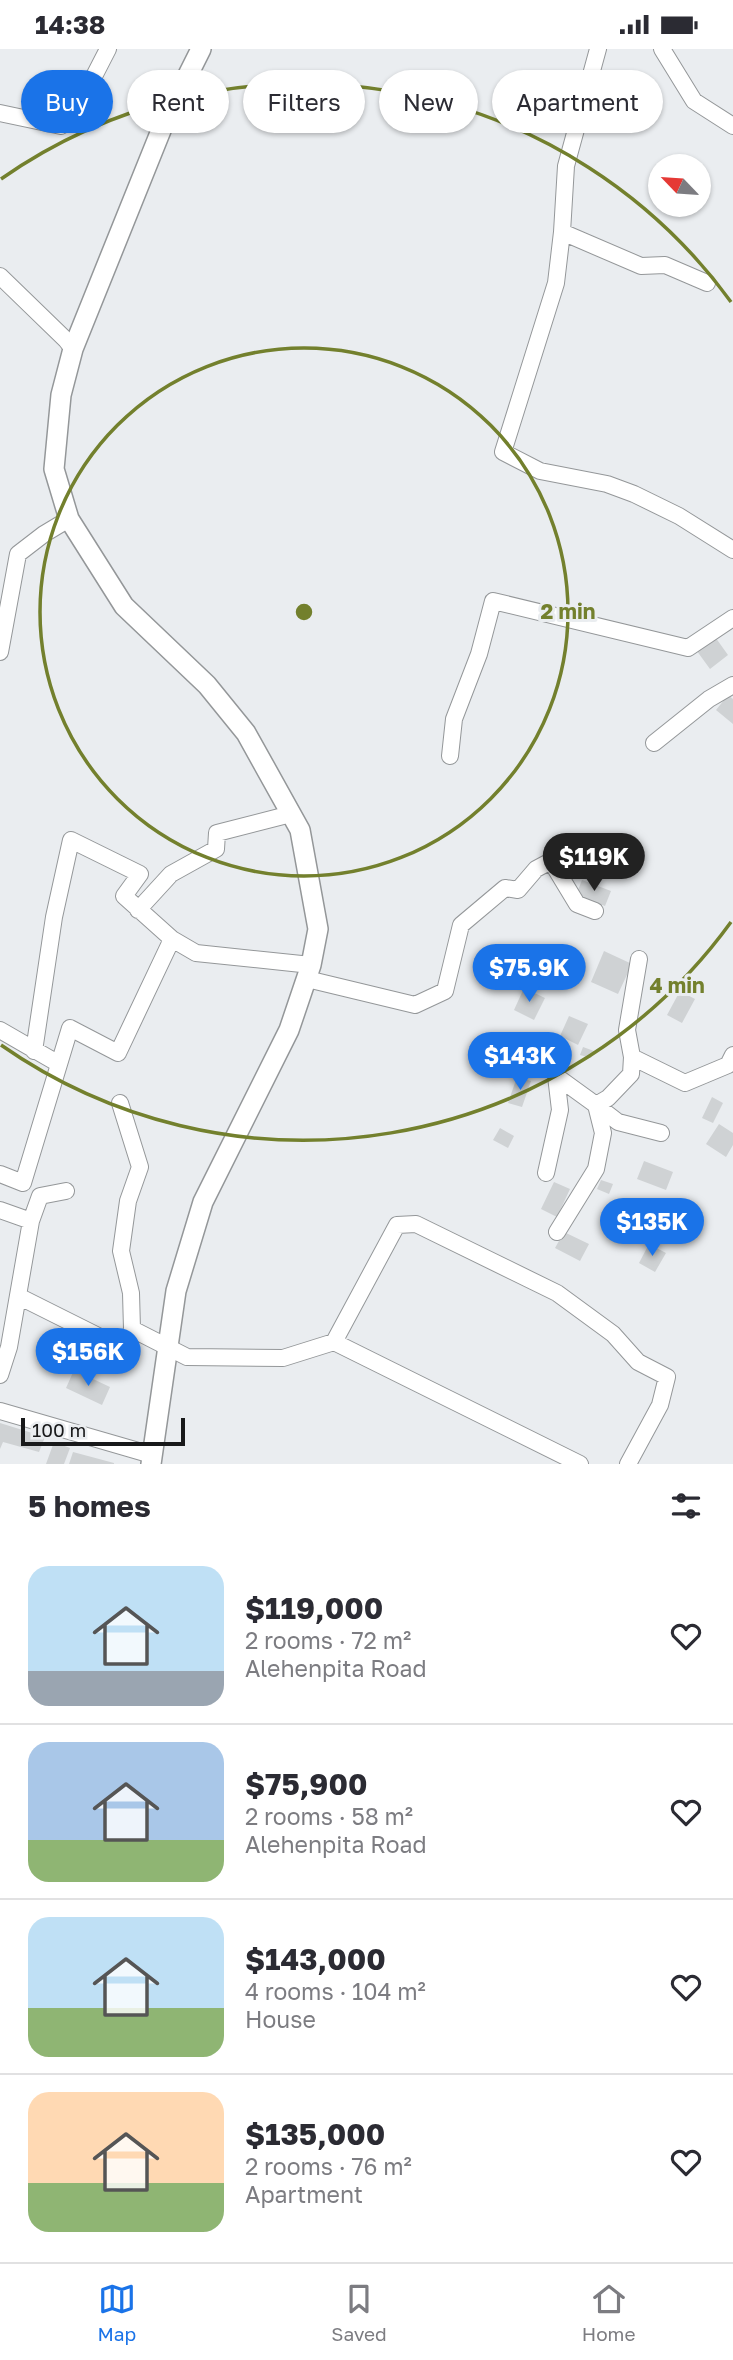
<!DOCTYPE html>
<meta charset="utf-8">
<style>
:root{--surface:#fff;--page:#f7f7f7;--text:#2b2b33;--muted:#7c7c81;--line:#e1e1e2;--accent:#1a73e8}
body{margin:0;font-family:"Golos Text",sans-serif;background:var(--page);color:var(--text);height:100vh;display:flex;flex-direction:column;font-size:26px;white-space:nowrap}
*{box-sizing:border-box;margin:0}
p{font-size:23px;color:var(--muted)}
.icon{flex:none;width:38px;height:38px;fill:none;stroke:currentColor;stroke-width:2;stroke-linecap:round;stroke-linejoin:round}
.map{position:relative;height:1415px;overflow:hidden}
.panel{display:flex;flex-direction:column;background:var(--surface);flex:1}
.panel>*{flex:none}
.banner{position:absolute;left:21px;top:21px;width:691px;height:63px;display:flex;gap:14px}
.needle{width:46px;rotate:295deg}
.controls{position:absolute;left:648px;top:105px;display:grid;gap:14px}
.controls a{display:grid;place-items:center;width:63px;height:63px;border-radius:50%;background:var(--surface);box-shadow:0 2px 5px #0004;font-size:35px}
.scale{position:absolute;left:21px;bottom:18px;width:164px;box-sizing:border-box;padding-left:7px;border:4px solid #18191a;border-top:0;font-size:19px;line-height:24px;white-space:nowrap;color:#18191a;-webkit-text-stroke:5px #eaedf0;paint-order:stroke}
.price{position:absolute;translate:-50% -60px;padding:0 16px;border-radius:24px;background:var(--accent);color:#fff;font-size:23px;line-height:46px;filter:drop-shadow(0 2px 4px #0008)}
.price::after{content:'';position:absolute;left:50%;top:42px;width:21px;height:16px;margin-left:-10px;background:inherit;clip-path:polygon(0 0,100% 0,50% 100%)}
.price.on{background:#222;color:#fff}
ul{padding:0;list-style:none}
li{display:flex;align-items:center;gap:21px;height:175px;padding:0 28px}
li+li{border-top:2px solid var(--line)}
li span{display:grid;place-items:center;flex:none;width:196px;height:140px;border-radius:21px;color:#555}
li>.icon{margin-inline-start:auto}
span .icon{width:84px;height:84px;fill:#fffc;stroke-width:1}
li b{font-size:30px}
h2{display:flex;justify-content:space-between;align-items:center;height:84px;padding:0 28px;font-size:30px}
.tag{padding:0 24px;border-radius:32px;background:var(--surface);box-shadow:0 2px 5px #0004;font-size:24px;line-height:63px}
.tag.on{background:var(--accent);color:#fff}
.status{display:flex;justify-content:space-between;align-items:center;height:49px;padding:0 35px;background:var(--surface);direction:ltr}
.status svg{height:19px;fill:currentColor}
.tab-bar{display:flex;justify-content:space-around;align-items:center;height:98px;border-top:2px solid var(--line);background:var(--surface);font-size:19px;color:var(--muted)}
.tab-bar a{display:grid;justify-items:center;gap:4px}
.tab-bar .on{color:var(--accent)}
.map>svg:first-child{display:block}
</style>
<div class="status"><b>14:38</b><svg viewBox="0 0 49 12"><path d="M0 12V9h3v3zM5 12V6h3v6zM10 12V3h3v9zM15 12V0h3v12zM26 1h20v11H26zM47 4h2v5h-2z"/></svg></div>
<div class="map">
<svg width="733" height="1415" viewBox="0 0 733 1415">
<rect width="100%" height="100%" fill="#eaedf0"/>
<path fill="#cfd2d4" d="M713,585L728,606L710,620L694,598Z
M728,646L733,650V675L716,661Z
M582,831L611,842L605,857L576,846Z
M604,902L632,915L618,945L591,933Z
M524,939L545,949L534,971L514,961Z
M680,942L695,950L682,974L667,966Z
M569,967L588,975L578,996L560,987Z
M583,998L594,1002L591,1009L580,1006Z
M517,1028L531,1032L522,1058L508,1054Z
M712,1048L723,1054L713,1074L702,1069Z
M719,1075L733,1084V1096L726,1108L706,1095Z
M500,1079L514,1087L508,1099L493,1091Z
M644,1112L673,1123L666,1141L637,1130Z
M601,1131L613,1135L609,1145L597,1140Z
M554,1133L570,1140L557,1168L541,1160Z
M564,1183L589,1195L580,1212L555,1199Z
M649,1195L666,1204L655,1223L639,1214Z
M74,1321L110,1338L102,1356L66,1339Z
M0,1374L45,1388L39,1403L3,1393L0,1400Z
M54,1393L70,1399L64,1415H46Z
M73,1403L114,1414V1415H69Z"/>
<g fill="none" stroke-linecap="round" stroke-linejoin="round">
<defs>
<path id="minor" d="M598,0L566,117L562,183L556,234L503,403L540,422L607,435L634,445L679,467L733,501
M662,0L694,52L733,77
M0,64L61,77L72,70L108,0
M562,183L641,217L665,216L707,234
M0,227L66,291L73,300
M0,603L18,505L44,485L69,470
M654,694L709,650L733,636
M450,707L454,670L479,605L493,552L688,599L733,569
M138,861L171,825L216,800L217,784L291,765
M639,910L627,981L632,1008L685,1034L728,1016L733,1006
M307,930L415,956L445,942L461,876L505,839L518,841L536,820L551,812L577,855L595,862
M0,981L59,1015
M34,1002L54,868L71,791L140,825L124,847L172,890
M120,1054L140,1118L128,1152L121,1202L131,1244L132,1280
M596,1056L618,1073L661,1084
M546,1124L560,1061L556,1027L596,1056L608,1049L631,1025L632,1008
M0,1125L23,1134L70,979L118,1004L172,890L196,904L311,916
M0,1161L31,1172L9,1298L0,1326
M31,1172L40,1147L66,1142
M557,1183L596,1120L603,1084L596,1056
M18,1247L126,1301L132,1280L187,1308L283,1309L334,1293L397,1176L416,1175L557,1244L613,1285L638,1313L667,1328L660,1356L628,1415
M334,1293L580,1415
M0,1362L152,1406"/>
<path id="major" d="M151,1415L176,1242L203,1153L289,981L311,916L318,880L300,781L246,684L207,636L124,557L69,470L54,420L61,346L73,300L164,74L201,0"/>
</defs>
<use href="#minor" stroke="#949799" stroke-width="18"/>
<use href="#major" stroke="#949799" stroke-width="22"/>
<use href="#minor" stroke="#fff" stroke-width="16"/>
<use href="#major" stroke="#fff" stroke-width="19"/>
</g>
<g fill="none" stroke="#73802d" stroke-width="3.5">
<circle cx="304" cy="563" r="264"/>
<path d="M731 873A528 528 0 0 1 1 996M1 130A528 528 0 0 1 731 253"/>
</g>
<circle cx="304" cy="563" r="10" fill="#73802d" stroke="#eaedf0" stroke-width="3.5"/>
<g font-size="21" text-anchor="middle" font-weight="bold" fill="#73802d" stroke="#eaedf0" stroke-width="6" stroke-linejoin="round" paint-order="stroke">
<text x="568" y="570">2 min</text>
<text x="677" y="944">4 min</text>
</g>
</svg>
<div class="controls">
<a><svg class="needle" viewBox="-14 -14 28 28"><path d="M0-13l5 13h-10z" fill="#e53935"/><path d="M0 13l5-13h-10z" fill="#7c7c81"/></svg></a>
</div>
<div class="scale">100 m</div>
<b class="price on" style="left:594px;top:844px">$119K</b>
<b class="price" style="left:529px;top:955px">$75.9K</b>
<b class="price" style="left:520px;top:1043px">$143K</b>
<b class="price" style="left:652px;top:1209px">$135K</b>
<b class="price" style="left:88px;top:1339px">$156K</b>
<div class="banner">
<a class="tag on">Buy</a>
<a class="tag">Rent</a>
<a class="tag">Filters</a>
<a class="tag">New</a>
<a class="tag">Apartment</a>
</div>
</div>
<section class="panel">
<h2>5 homes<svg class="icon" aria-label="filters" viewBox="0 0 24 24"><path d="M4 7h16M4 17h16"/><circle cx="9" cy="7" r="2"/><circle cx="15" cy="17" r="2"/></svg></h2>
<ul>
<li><span style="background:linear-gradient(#bfe0f5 75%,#9aa5b1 0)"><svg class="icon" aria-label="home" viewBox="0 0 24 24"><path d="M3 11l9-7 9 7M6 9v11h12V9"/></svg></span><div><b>$119,000</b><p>2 rooms · 72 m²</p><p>Alehenpita Road</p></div><svg class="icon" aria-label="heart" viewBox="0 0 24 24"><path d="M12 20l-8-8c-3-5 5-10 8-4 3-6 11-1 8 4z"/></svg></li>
<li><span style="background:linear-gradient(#a9c7e8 70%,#8fb573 0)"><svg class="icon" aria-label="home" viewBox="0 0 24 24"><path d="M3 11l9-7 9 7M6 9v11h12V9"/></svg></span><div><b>$75,900</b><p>2 rooms · 58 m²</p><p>Alehenpita Road</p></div><svg class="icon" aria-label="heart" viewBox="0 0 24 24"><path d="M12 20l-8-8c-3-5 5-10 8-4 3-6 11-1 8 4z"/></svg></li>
<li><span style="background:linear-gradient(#bfe0f5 65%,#8fb573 0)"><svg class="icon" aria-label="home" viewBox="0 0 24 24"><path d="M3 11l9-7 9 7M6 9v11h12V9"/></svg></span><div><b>$143,000</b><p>4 rooms · 104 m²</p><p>House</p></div><svg class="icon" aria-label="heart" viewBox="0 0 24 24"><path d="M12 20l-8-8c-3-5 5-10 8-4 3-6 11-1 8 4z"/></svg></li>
<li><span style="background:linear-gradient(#ffd9b3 65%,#8fb573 0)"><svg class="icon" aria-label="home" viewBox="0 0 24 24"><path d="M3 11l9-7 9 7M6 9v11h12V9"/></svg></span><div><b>$135,000</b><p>2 rooms · 76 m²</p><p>Apartment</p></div><svg class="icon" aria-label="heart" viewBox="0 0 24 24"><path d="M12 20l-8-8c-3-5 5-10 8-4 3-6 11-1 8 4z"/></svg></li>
</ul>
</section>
<nav class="tab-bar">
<a class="on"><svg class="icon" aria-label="map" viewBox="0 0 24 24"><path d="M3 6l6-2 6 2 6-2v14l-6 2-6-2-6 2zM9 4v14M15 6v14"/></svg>Map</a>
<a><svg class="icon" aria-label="saved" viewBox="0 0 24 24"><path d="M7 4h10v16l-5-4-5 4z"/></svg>Saved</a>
<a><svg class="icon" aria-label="home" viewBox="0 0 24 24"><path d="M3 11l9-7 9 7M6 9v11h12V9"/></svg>Home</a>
</nav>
